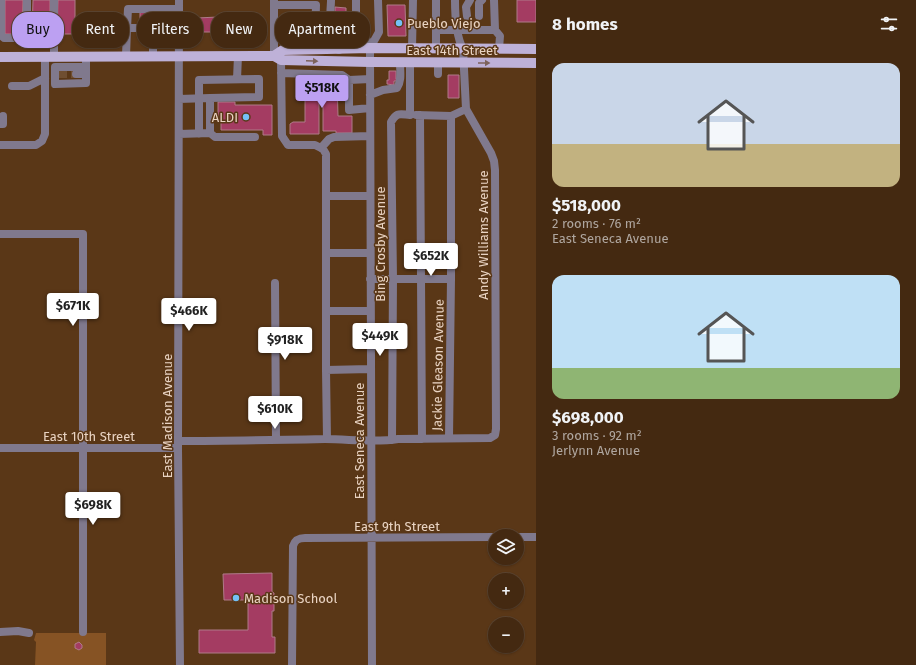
<!DOCTYPE html>
<meta charset="utf-8">
<style>
:root{--surface:#442911;--page:#4b311a;--text:#f1f3f6;--muted:#afa69f;--line:#5c4531;--accent:#bca0f2}
body{margin:0;font-family:"Fira Sans",sans-serif;background:var(--page);color:var(--text);height:100vh;display:flex;flex-direction:column;font-size:15px;white-space:nowrap}
*{box-sizing:border-box;margin:0}
p{font-size:13px;color:var(--muted)}
.icon{flex:none;width:22px;height:22px;fill:none;stroke:currentColor;stroke-width:2;stroke-linecap:round;stroke-linejoin:round}
.map{position:relative;flex:1;overflow:hidden}
.sheet{display:flex;flex-direction:column;background:var(--surface);width:380px}
.sheet>*{flex:none}
.top-card{position:absolute;left:12px;top:12px;width:380px;height:36px;display:flex;gap:8px}
.tools{position:absolute;left:488px;top:529px;display:grid;gap:8px}
.tools a{display:grid;place-items:center;width:36px;height:36px;border-radius:50%;background:var(--surface);box-shadow:0 1px 3px #0004,0 0 0 1px var(--line);font-size:20px}
.price{position:absolute;translate:-50% -34px;padding:0 9px;border-radius:4px;background:#fff;color:#222;font-size:13px;line-height:26px;filter:drop-shadow(0 1px 2px #0008)}
.price::after{content:'';position:absolute;left:50%;top:24px;width:12px;height:9px;margin-left:-6px;background:inherit;clip-path:polygon(0 0,100% 0,50% 100%)}
.price.selected{background:var(--accent);color:#111}
ul{padding:0;list-style:none}
li{display:grid;align-content:center;gap:8px;height:212px;padding:0 16px}
li span{display:grid;place-items:center;height:124px;border-radius:12px;color:#555}
li>.icon{margin-inline-start:auto}
span .icon{width:72px;height:72px;fill:#fffc;stroke-width:1}
li b{font-size:17px}
h2{display:flex;justify-content:space-between;align-items:center;height:48px;padding:0 16px;font-size:17px}
.chip{padding:0 14px;border-radius:16px;background:var(--surface);box-shadow:0 1px 3px #0004,0 0 0 1px var(--line);font-size:14px;line-height:36px}
.chip.selected{background:var(--accent);color:#111}
main{display:flex;flex:1;min-height:0}
.map>svg:first-child{display:block}
</style>
<main>
<div class="map">
<svg width="536" height="665" viewBox="0 0 536 665">
<rect width="100%" height="100%" fill="#5a3717"/>
<path fill="#865324" d="M36,633H106V665H35L36,642L34,640Z"/>
<path fill="#a43c62" stroke="#af7b89" d="M5,0H23L22,34H5Z
M33,0H50V35H32Z
M58,0H75V34H57Z
M517,0H536V22H517Z
M387,5H405L406,36H388Z
M335,7L346,8V30H335Z
M140,11H160L159,25H140Z
M218,17V32H197V18Z
M310,17V34L282,35V18Z
M389,71H396V79H397V81H394V85L387,84V80H389Z
M448,75H459V98H448Z
M336,77L337,80L338,116H352V133H336V131H323V88H319V134H290V124L293,122H305V80L307,78Z
M218,102H235V105H272V135H263V130H221V117H218Z
M272,573V592L274,593V611H272V637H275V653H199V630H248V600H224L223,574Z
M79,642L82,645V648L79,650L75,648V644Z"/>
<g fill="none" stroke-linecap="round" stroke-linejoin="round">
<path stroke="#6f4e31" stroke-width="8" stroke-dasharray="8 4" stroke-linecap="butt" d="M59,74H76"/>
<path stroke="#80798d" stroke-width="8" d="M1,0V34L2,36L4,38H22L25,37L27,34V0
M179,0L178,448L180,665
M331,0C331,9 328,28 332,36C334,38 337,40 340,41
M356,0V37
M436,0V49
M494,0L495,30L500,36L499,49
M274,5H316L315,38
M164,9V28
M467,16L466,7L470,0
M479,16V3L482,0
M127,28L128,9H179
M153,28V56
M436,30H495
M274,38H315V50
M370,48L379,32L378,0
M412,49L413,0
M339,50L338,45L342,39L362,36L366,38L370,48L372,665
M54,56V0
M86,56V83L55,84V67H86
M126,56L127,28H179
M274,56V1
M281,60L282,136L288,145H315L323,149L326,154V370L327,439
M438,63V74
M281,73L342,75L349,80L370,79
M76,74H86
M237,79L238,56
M349,80V110L370,108
M12,86H29L45,78
M370,95L383,90L397,88C402,81 400,71 400,63
M416,115L451,116
M420,115L422,439
M0,124H3V116
M210,133L215,137H255
M179,134L210,133V98L179,99
M199,134V80L259,79V97L210,98
M0,145H36L42,141L45,134V56
M321,148L329,139L334,137L370,136
M326,196H370
M0,234H83V632
M326,253H370
M370,279H451
M275,283L276,440
M326,311H370
M326,370L370,369
M449,438L451,279V116L466,109
M392,440L393,279L391,122C397,112 399,114 410,115V63
M179,441C227,441 276,440 325,439C349,439 374,443 398,439L490,438L495,435L496,429L495,170L494,161L491,153L466,109L463,49C456,36 455,15 455,0
M0,448H178
M517,537H536
M0,632L18,631L29,633
M292,665L293,546C295,540 298,538 305,538L495,537"/>
<path stroke="#beb1d8" stroke-width="10" d="M274,56L283,50L370,48L536,49
M0,57L274,56L281,60L370,62L536,63"/>
</g>
<defs><path id="oneway-solid" d="M-6-.8H1V-3.2L6.5 0L1 3.2V.8H-6Z"/></defs>
<g fill="#7d625b">
<use href="#oneway-solid" transform="translate(312 61) rotate(2)"/>
<use href="#oneway-solid" transform="translate(484 63)"/>
</g>
<g fill="#74c0f6" stroke="#5a3717" stroke-width="1.5">
<circle cx="399" cy="23" r="4"/>
<circle cx="246" cy="117" r="4"/>
<circle cx="236" cy="598" r="4"/>
</g>
<g text-anchor="middle" dominant-baseline="central" stroke-width="3" stroke-linejoin="round" paint-order="stroke">
<g font-size="13" fill="#e9d3c2" stroke="#5a3717" text-anchor="start">
<text x="407" y="23">Pueblo Viejo</text>
<text x="238" y="117" text-anchor="end">ALDI</text>
<text x="244" y="598">Madison School</text>
</g>
<g font-size="13" fill="#e9d3c2" stroke="#5a3717">
<text x="452" y="50">East 14th Street</text>
<text transform="translate(483 235) rotate(-90)">Andy Williams Avenue</text>
<text transform="translate(380 244) rotate(-90)">Bing Crosby Avenue</text>
<text transform="translate(438 365) rotate(-89)">Jackie Gleason Avenue</text>
<text transform="translate(167 416) rotate(-90)">East Madison Avenue</text>
<text x="89" y="436">East 10th Street</text>
<text transform="translate(359 441) rotate(-90)">East Seneca Avenue</text>
<text x="397" y="526">East 9th Street</text>
</g>
</g>
</svg>
<div class="tools">
<a><svg class="icon" aria-label="layers" viewBox="0 0 24 24"><path d="M12 4l9 5-9 5-9-5zM3 14l9 5 9-5"/></svg></a>
<a>+</a>
<a>−</a>
</div>
<b class="price selected" style="left:322px;top:109px">$518K</b>
<b class="price" style="left:431px;top:277px">$652K</b>
<b class="price" style="left:73px;top:327px">$671K</b>
<b class="price" style="left:189px;top:332px">$466K</b>
<b class="price" style="left:380px;top:357px">$449K</b>
<b class="price" style="left:285px;top:361px">$918K</b>
<b class="price" style="left:275px;top:430px">$610K</b>
<b class="price" style="left:93px;top:526px">$698K</b>
<div class="top-card">
<a class="chip selected">Buy</a>
<a class="chip">Rent</a>
<a class="chip">Filters</a>
<a class="chip">New</a>
<a class="chip">Apartment</a>
</div>
</div>
<section class="sheet">
<h2>8 homes<svg class="icon" aria-label="filters" viewBox="0 0 24 24"><path d="M4 7h16M4 17h16"/><circle cx="9" cy="7" r="2"/><circle cx="15" cy="17" r="2"/></svg></h2>
<ul>
<li><span style="background:linear-gradient(#c9d6e8 65%,#c2b280 0)"><svg class="icon" aria-label="home" viewBox="0 0 24 24"><path d="M3 11l9-7 9 7M6 9v11h12V9"/></svg></span><div><b>$518,000</b><p>2 rooms · 76 m²</p><p>East Seneca Avenue</p></div></li>
<li><span style="background:linear-gradient(#bfe0f5 75%,#8fb573 0)"><svg class="icon" aria-label="home" viewBox="0 0 24 24"><path d="M3 11l9-7 9 7M6 9v11h12V9"/></svg></span><div><b>$698,000</b><p>3 rooms · 92 m²</p><p>Jerlynn Avenue</p></div></li>
</ul>
</section>
</main>
